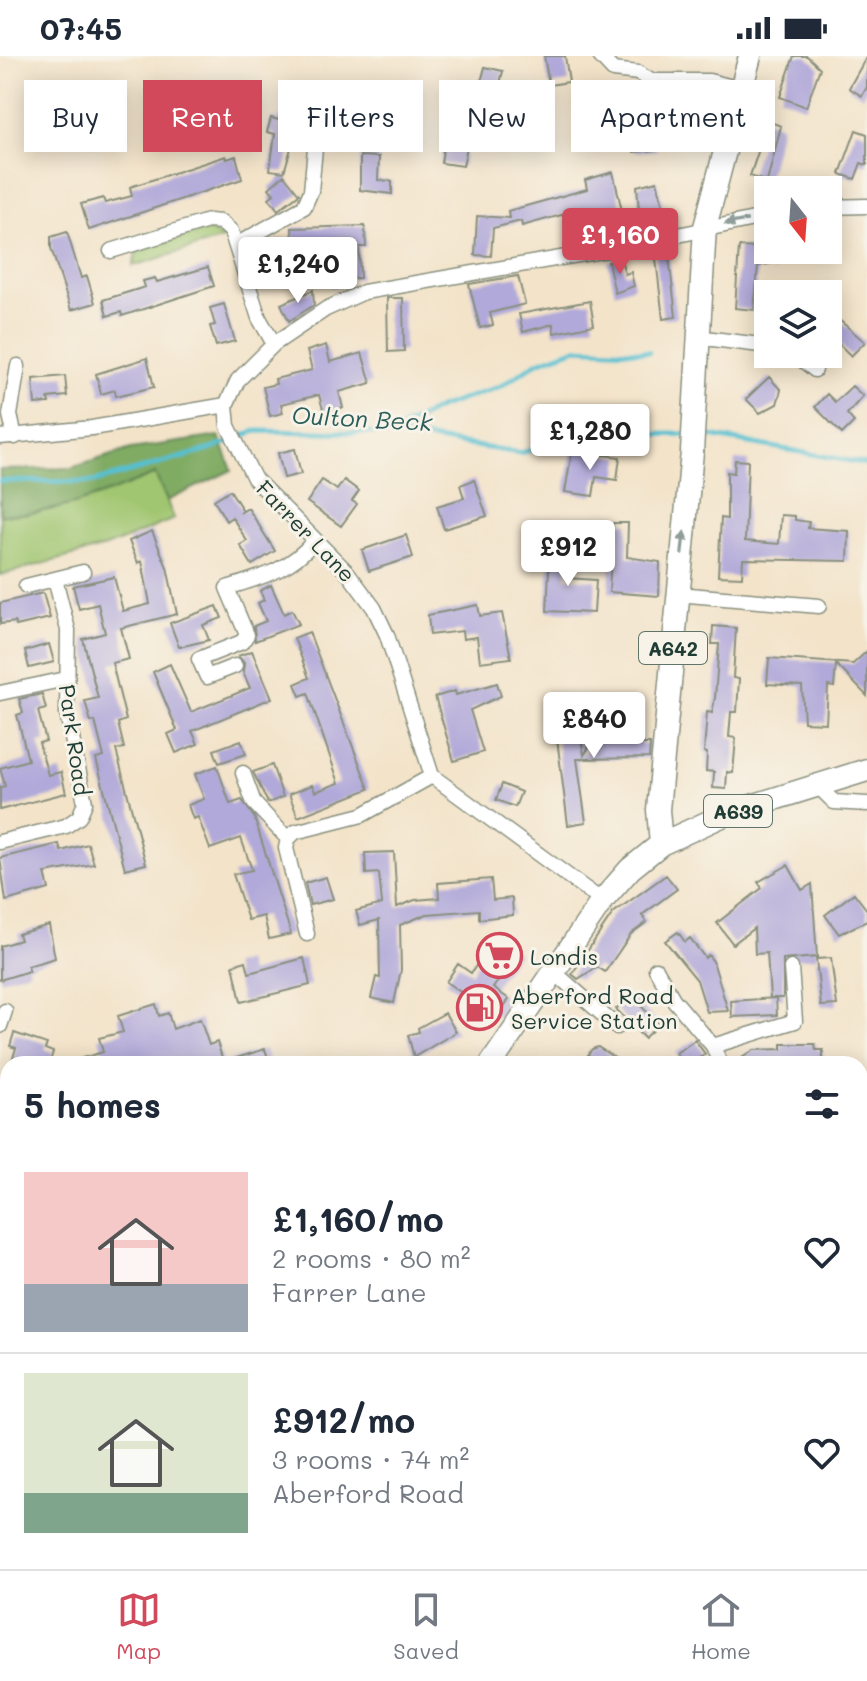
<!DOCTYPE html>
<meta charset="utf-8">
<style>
:root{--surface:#fff;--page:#f6f6f7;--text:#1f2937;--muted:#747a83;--line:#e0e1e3;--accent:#d1495b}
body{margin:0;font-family:Mali,sans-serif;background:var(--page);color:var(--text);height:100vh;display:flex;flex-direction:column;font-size:30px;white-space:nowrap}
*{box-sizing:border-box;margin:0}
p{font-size:26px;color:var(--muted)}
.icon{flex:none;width:44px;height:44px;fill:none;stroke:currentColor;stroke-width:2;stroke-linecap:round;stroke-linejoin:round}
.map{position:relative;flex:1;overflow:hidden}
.sheet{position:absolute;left:0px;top:1000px;width:868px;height:514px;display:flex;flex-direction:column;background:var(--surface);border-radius:24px 24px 0 0;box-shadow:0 4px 20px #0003}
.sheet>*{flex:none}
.banner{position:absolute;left:24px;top:24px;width:820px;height:72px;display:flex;gap:16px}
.needle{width:52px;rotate:163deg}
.buttons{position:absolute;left:754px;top:120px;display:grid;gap:16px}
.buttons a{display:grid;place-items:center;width:88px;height:88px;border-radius:0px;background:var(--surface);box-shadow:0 4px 20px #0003;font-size:40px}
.price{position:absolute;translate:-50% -68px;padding:0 18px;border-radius:8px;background:#fff;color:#222;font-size:26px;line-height:52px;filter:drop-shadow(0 2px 4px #0008)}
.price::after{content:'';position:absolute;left:50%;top:48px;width:24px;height:18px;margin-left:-12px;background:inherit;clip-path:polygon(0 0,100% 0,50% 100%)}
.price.on{background:var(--accent);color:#fff}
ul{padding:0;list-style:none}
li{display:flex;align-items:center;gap:24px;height:200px;padding:0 24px}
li+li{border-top:2px solid var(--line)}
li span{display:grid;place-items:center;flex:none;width:224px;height:160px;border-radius:0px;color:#555}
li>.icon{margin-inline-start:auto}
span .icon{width:96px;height:96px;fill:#fffc;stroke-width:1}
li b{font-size:34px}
h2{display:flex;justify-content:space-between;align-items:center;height:96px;padding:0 24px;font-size:34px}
.chip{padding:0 28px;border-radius:0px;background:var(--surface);box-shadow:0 4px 20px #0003;font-size:28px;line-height:72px}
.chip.on{background:var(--accent);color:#fff}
.status{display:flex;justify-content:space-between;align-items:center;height:56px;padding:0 40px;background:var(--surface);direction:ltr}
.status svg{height:22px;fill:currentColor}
.dock{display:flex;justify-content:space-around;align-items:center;height:112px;border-top:2px solid var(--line);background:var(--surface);font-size:22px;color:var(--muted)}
.dock a{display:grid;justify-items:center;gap:4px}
.dock .on{color:var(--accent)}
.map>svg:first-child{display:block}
</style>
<div class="status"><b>07:45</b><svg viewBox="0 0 49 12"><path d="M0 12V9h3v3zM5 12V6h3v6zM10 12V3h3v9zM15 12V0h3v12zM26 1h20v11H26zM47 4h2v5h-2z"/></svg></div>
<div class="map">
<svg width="867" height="1513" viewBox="0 0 867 1513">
<rect width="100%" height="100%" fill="#f7f3e8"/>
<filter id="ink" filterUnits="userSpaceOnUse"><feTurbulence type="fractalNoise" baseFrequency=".0125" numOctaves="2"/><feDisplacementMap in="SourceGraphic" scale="16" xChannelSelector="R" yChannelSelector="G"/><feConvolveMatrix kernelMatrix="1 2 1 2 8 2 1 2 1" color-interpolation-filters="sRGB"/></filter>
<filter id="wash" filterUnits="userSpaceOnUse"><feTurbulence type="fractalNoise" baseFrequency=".006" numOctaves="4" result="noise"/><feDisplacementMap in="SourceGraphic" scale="32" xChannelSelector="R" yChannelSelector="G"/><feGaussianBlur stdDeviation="1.8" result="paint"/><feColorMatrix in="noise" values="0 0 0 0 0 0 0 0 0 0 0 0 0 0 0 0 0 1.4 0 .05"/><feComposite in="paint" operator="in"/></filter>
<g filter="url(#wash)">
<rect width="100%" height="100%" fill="#f3e3c9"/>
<path fill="#a1c671" stroke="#608252" stroke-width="2" d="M208,173L223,183L133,210L137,195Z
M156,418L174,463L106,491L0,519V459C56,459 104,439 156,418Z
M0,1273L8,1274V1506H189L192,1513H0Z"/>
<path fill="#80ab63" stroke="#50744c" stroke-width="2" d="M219,380L232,414L167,445L155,418C104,439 56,459 0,459V414L71,412L131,393Z
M38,1506H189L192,1513L170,1509L168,1513H39Z
M673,1506H849L852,1513H673Z"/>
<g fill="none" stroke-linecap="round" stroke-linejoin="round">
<path stroke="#55c0d1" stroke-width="5" d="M393,376L441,351L501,330L538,306L577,292L649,296
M699,378L867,408
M0,425L94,426L212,393L255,375L391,377L520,397L586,379L685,378
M0,1405L8,1400"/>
</g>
<g id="blocks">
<path fill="#b1a9d9" d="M544,0H565L569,26L549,29Z
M794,0H807L820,12L806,51L780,41Z
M867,0V31L862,40L849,32Z
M485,11L503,15L497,41L478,37Z
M366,27L381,47L387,89L369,92L363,59L349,39Z
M652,39L657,94L634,96L632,68L599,71L597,48Z
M449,53L474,57L463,110L441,107Z
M280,60L299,65L284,116L270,114L275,78L267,76L271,62L279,64Z
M760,62L781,70L767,126L750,120L761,87L753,84Z
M856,74L867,78V109L861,107L855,123L840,118Z
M226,100L227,103L236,100L242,123L89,174L81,148L103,142L105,147L132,140L130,131Z
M360,100L379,101L378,124L392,125V138L360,134Z
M613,116L623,159L568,172L565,158L522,170L521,165L493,172L491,200L475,199L477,160L509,162L508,155L587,133L585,124Z
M284,119L299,138L278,154L269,142L274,138L269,132Z
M657,125L663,149L639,155L637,130Z
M365,170L366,191H359L360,222L346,223V228L331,231L329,193H319V186L293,187L292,172Z
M67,176L81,222L87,220L95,247L71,254L51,192V181Z
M283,183L288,198L283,199L285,205L267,211L260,190Z
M739,191L808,194V201L758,210L754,254L735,252Z
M668,192L676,261L663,263L655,194Z
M621,203L625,218L631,216L634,230L615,237L608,206Z
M208,211L214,230L122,260L121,256L107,260L103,244L145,231L143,225L155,222L157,226Z
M518,220L525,248L490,257L493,269L480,272L469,228Z
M313,234L314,249L289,265L281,248Z
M387,242H403L404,295L388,296Z
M590,245L594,269L554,277L553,268L523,276L519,258Z
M224,248L235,285L216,290L210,270L215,269L210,252Z
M838,263L865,286L851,300L828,277Z
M326,289L330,306L362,297L371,327L339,336L343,352L324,357L319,339L281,348L283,357L270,360L263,331L276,328L275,323L312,314L307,295Z
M147,302L154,331L116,340L115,334L101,338L96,318Z
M65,320L67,340L48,342L49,347L35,348L33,323Z
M769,321L781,334L777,348L760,357L746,343Z
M852,330L863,340L847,358L854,366L842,378L815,351L827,338L835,346Z
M295,393L301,418L284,422L278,397Z
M572,395L620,401L617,424L596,421L593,440L565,436Z
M735,404L748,405L745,485L779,488L781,459L795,460V464L809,466L808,472L849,475L848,505L743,503L742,521L718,520L721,462L727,463V416L734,417Z
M322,424L337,434L344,424L359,435L352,445L357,448L341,470L307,446Z
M474,424L487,460L444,473L437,450L464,442L460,429Z
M230,434L243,455L240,457L248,452L275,495L252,509L240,489L247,485L232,461L226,465L214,444Z
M613,467H628L627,501L660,506L659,540L609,536Z
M152,475L167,511L177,558L121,572L129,603L112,607L126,664L118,667L124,692L116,694L146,808L125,813L96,703L104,701L95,665L91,666L85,645L98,642L83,583L105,577L98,548L79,553L73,530L114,521L123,555L150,548L142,505L138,507L129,485Z
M406,479L413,501L369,515L362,494Z
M550,494L568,495L566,522L596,524L594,557L547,555Z
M271,529L284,558L292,554L299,568L255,585L254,570L266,565L258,547L264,544L260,535Z
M43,537L50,562L16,570L15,566L0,568V547Z
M478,549L480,560L502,557L511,602L480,606L477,581L463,583L462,575L430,579L428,559Z
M217,550L222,562L203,569L209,584L179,591L170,567Z
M713,570L736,572L733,622L739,623L737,656H731L729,681L736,682L733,717L727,716L726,733L713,732L714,716L706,715L707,697L704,696L707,656L712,657L715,642L719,588H712Z
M309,576L369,733L298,761L289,738L312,729L315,736L339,727L308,637L300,640L295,628L309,622L294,582Z
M49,588L54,606L29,612L25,595Z
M252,595L272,642L192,675L198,688L176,697L168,678L177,674L153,616L170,608L191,656L250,632L243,616L244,607L238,600Z
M867,595V640L836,608L834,631L828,630L826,667L804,666L802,630L767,628L769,602L853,608Z
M497,627L501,640L470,654L483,696L454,705L435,641L455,635L456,639Z
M42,638L46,653L38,655L46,685L39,687L48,719L61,716L66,737L0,754V732L5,730L0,712L28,704L17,659L23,657L19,643Z
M631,668H638L640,672L641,688H650L649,702L577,703L586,766L568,769L557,683L565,675L580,678L584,699L603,669H610L621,676Z
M241,684L246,698L219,707L214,694Z
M272,709L283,741L268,747L253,716Z
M217,710L230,748L242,744L254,761L291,878L269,883L264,860L248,864L233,818L252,814L241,782L210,793L198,761L193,763L188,749L204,743L195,718Z
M502,728L521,736L515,751L496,744Z
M59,788L61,795L88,788L94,808L45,817L49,833L6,845L0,802Z
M394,796L397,851L415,844L439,842L438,827L491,823L493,844L512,842L513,859L479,863V854L427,858L400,869L401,914L394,947L371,942L376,921L380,922L379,864L360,869L356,855L382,848L379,817L366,818L365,797Z
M788,809L802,834L812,828L817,901L783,904V942H770L767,897L755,898L754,872L733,888L717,867L762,832L758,826Z
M666,819L677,833L642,859L647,866L631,878L605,916L597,911L578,923L572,918L613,857Z
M326,821L333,843L310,849L305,827Z
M854,837L867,854V865L839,878L825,859Z
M49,869L55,902L28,910L29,915L0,924V890L20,884L18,878Z
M678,876L685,886L690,882L705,902L708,899L713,905L728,955L707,956L697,924L665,885Z
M496,881L518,897L493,932L509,943L497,961L446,926L458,908L471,917Z
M304,902L310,929L241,946L233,909L246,905L249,917Z
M831,902L837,949L821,950L816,903Z
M630,939L659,968L644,982L616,953Z
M776,942L777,959L732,961L731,945Z
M156,948L159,960L168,957L173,973L200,963L209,989L217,986L224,1008H75V1004L103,996L99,982L123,976L118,960Z
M445,957L456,976L414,1001L408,979L419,976L418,972Z
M14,977L47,988L45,993L53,996L49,1008H11L16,992L10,990Z
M695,984L705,998L698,1003L701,1008H683L676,997Z
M782,988H815L816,994H823V1008H733L754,994L782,993Z
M598,991L601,993L624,1008H582L592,993Z
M265,993L270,1008H227V1005Z"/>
</g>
</g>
<g filter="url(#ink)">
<use href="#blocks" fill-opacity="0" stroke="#89907e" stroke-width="2"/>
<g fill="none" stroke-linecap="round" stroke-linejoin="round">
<defs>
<path id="minor" d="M600,0L613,14L638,17L651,25H709L741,33
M828,151L867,150
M236,189L304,151L311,135L318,60
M111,195L208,165L221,166L231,175L259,262L274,288
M697,281L768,290
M795,298L815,314
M0,381L92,372L226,349
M15,381L10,359L18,310
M26,530L83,516
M677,538L819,550
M235,610L207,621L199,603L242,586L247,579L227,532C262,521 290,514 314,485
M0,637L66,623
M243,717L254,747L288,783
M818,730L834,746L867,748
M0,786L66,770L79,761L85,747L67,657L68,574L55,523
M602,845L432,720L387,579L374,552L348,517L254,422L228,370L226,349L238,324L274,288L326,253L364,236L607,194L768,160
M307,878L286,792L288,783L295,776L362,759L432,720
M656,913L673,943L713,990L720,1008
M554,916L617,971
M0,970L5,955
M713,990L795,965L791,912
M0,1043L8,1046
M860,1337H867"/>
<path id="tertiary" d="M657,1506L660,1513"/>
<path id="primary" d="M661,788L658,754L692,396L705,171L750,0
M491,1008L602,845L630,813L661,788L726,758L867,714
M285,1513L288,1506"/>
</defs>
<use href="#minor" stroke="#89907e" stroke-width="17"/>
<use href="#tertiary" stroke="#89907e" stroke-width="21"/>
<use href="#primary" stroke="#89907e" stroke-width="25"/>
<use href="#minor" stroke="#fff" stroke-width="14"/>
<use href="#tertiary" stroke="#fff" stroke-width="18"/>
<use href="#primary" stroke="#fff" stroke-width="22"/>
</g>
<defs><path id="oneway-solid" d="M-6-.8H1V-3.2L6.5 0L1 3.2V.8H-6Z" transform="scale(2)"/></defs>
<g fill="#8f9e9a">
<use href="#oneway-solid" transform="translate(736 166) rotate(170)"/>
<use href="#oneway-solid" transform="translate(683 487) rotate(-84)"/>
</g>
</g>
<defs>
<symbol id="supermarket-ring" viewBox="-11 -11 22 22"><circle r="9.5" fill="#f7f3e8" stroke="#d1495b" stroke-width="1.5"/><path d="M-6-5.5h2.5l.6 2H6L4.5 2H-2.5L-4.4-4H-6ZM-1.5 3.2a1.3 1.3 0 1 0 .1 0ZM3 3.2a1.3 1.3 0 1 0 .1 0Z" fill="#d1495b"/></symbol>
<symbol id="fuel-ring" viewBox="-11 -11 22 22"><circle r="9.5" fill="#f7f3e8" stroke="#d1495b" stroke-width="1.5"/><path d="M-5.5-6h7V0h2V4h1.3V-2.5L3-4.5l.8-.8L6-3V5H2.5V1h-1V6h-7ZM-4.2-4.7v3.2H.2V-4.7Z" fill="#d1495b"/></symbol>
</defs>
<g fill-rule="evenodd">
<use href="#supermarket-ring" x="474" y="874" width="51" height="51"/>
<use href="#fuel-ring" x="454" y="926" width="51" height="51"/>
</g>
<g text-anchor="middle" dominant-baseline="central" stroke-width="6" stroke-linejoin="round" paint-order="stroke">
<g fill="#f7f3e8" stroke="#60746a" stroke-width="2">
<rect x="639" y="576" width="68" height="32" rx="6"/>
<rect x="704" y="739" width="68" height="32" rx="6"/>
</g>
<g font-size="20" font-weight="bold" fill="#1f3d34">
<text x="673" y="592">A642</text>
<text x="738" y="755">A639</text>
</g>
<g font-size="22" fill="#1f3d34" stroke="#f7f3e8">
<text transform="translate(306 475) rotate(46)">Farrer Lane</text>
<text transform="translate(75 684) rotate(82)">Park Road</text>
</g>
<g font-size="22" fill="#1f3d34" stroke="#f7f3e8" text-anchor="start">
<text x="530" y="900">Londis</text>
<text x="511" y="939">Aberford Road<tspan x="511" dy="25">Service Station</tspan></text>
</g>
<g font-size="24" font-style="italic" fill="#2c5e5b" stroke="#f7f3e8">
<text transform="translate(362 362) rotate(3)">Oulton Beck</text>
</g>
</g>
</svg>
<div class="buttons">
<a><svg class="needle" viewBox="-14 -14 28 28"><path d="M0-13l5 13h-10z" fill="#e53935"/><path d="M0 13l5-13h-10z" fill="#747a83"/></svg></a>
<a><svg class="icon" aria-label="layers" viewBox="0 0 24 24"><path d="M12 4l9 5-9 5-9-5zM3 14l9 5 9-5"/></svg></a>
</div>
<b class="price on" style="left:620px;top:220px">£1,160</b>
<b class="price" style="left:298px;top:249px">£1,240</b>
<b class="price" style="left:590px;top:416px">£1,280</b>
<b class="price" style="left:568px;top:532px">£912</b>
<b class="price" style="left:594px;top:704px">£840</b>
<div class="banner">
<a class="chip">Buy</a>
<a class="chip on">Rent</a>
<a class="chip">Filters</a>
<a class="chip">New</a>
<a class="chip">Apartment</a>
</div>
<section class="sheet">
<h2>5 homes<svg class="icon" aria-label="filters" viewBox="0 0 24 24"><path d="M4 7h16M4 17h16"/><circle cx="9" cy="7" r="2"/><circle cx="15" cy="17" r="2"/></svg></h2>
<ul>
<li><span style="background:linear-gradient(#f6c9c9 70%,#9aa5b1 0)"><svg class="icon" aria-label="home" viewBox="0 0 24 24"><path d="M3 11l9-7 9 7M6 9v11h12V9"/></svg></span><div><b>£1,160/mo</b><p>2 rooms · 80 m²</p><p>Farrer Lane</p></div><svg class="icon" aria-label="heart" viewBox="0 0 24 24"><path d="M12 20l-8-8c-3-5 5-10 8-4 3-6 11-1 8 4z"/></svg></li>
<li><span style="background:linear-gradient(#dfe7d0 75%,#7fa58c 0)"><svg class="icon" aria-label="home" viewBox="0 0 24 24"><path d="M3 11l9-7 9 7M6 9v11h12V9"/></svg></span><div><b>£912/mo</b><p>3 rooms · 74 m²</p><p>Aberford Road</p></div><svg class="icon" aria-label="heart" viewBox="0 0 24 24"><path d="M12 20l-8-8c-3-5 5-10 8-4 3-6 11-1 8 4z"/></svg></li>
</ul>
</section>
</div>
<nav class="dock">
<a class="on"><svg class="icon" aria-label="map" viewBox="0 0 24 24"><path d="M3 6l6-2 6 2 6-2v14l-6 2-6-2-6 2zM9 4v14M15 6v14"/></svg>Map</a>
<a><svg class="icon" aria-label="saved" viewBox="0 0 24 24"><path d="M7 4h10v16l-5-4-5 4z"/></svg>Saved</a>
<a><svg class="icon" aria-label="home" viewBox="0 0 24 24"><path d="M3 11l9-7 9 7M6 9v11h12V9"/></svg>Home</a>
</nav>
